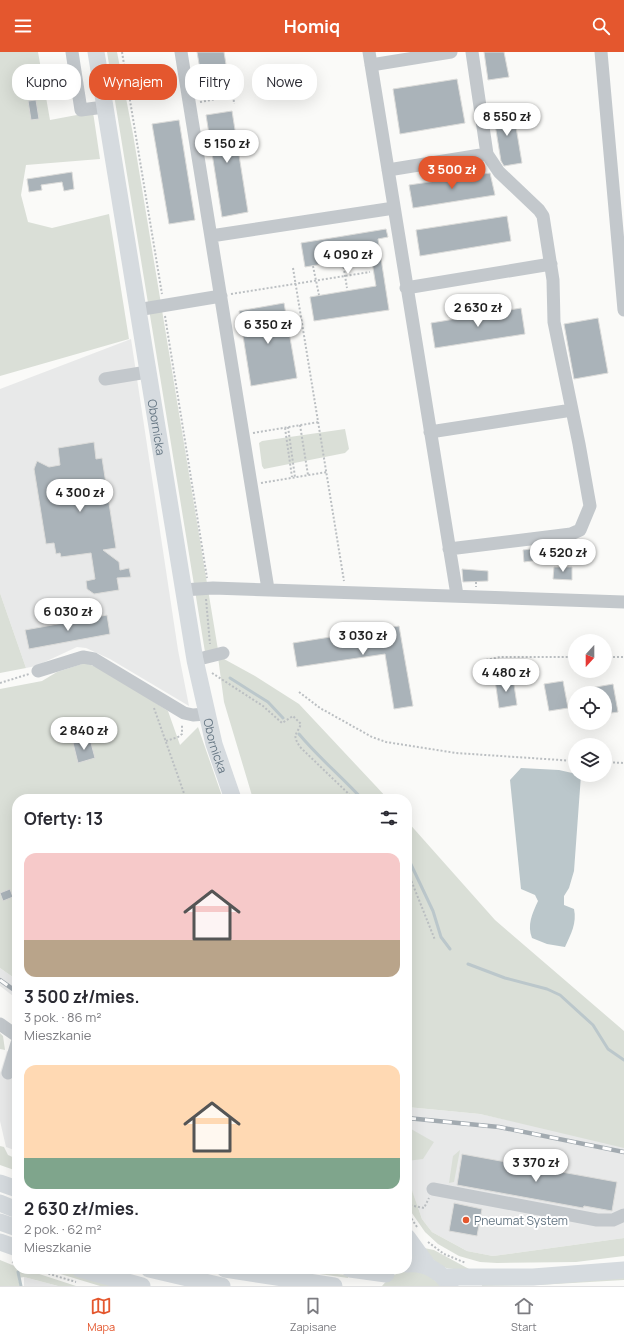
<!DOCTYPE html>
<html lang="pl">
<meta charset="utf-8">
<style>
:root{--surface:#fff;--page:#f2f2f3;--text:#2b2b33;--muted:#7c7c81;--line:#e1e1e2;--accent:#e4572e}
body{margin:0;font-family:Manrope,sans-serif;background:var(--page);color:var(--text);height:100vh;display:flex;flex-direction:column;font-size:15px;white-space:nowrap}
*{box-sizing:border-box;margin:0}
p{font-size:13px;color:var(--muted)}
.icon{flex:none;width:22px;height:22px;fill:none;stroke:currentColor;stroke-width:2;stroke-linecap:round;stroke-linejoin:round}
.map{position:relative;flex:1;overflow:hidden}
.side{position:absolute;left:12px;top:742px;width:400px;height:480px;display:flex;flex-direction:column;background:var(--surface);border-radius:16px;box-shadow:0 4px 16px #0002}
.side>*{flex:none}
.hud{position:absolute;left:12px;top:12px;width:400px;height:36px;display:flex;gap:8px}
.needle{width:26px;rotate:201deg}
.fabs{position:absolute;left:568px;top:582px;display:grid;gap:8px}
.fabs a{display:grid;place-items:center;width:44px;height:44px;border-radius:50%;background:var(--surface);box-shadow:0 4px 16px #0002;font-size:20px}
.price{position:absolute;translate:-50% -34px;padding:0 9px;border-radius:14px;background:#fff;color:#222;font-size:13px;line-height:26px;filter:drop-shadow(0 1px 2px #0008)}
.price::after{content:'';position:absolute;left:50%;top:24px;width:12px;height:9px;margin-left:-6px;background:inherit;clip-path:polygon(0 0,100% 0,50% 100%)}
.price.on{background:var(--accent);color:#fff}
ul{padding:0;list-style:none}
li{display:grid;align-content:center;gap:8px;height:212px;padding:0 12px}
li span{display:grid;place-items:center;height:124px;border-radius:12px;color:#555}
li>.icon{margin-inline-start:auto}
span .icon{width:72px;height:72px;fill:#fffc;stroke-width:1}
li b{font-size:17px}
h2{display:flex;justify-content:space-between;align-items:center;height:48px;padding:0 12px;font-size:17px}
.pill{padding:0 14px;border-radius:16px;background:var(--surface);box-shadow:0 4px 16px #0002;font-size:14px;line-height:36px}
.pill.on{background:var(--accent);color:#fff}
header{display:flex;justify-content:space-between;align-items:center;height:52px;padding:0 12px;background:var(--accent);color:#fff;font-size:18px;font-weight:700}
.dock{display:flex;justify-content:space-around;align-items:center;height:56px;border-top:1px solid var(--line);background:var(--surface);font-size:11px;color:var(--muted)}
.dock a{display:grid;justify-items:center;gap:2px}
.dock .on{color:var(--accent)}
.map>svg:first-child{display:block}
</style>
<header><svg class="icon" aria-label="menu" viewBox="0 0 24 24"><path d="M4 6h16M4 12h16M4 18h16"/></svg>Homiq<svg class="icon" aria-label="search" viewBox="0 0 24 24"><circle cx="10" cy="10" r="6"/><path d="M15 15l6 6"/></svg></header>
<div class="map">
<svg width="624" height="1234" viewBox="0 0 624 1234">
<rect width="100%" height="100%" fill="#fafaf8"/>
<path fill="#e8e9e9" d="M131,287L178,598L189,654L110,607L86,596L77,595L36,614L26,616L0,541V337Z
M0,916L17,928V947L0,934Z
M7,999L17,1003V1099L6,1095L0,1069V1021Z
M407,1055L480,1062L624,1093V1186L493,1204L467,1199L432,1180L422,1167L407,1125Z
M24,1225L58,1234H24Z"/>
<path fill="#dadfd7" d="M0,0H38L50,68L93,60L100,107L26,113L21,143L28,170L52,176L109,162L129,287L0,324Z
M107,0H117L133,82L218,598L205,600Z
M345,377L349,397L345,401L264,417L262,414L259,391L262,389Z
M0,541L26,616L0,621Z
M218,605L224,607L255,624L299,652L388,747H253L224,650Z
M85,611L105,618L168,659L180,693L198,675L223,747H17V928L0,916V637L42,629L57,620Z
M407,769L495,868L624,979V1096L480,1062L407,1055Z
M0,981L3,984L5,998L0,997Z
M411,1077L434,1090L423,1107L407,1109V1078Z
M0,1094L4,1095L8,1103L17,1107V1119L0,1113Z
M460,1098L454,1130L449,1131L453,1104Z
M407,1124L422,1167L432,1180L467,1199L493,1204L624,1186V1204L576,1210L497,1211L480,1210L459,1204L438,1192L425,1180L407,1154Z
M424,1196L434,1198L469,1217C445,1218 439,1217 424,1196Z
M0,1208L17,1215V1217H24L76,1234H58L24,1225L18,1226L20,1234H0Z
M44,1217H65L122,1234H100Z
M284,1217L348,1223V1226Z
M407,1218C422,1218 431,1224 441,1234H382L391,1224Z
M624,1226V1228L538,1233L482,1234V1232Z"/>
<path fill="#bbc7cb" d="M521,716L559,718L581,723L574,819L569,836L564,844V853L574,857C577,871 571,882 565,895L547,892L532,886C527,873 532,862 538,849L535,843L521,837L510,728Z"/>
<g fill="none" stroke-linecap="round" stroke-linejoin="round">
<path stroke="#bbc7cb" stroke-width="3" d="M230,626L268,650L283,666
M299,682C318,705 342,725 362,747
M407,804L433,859L441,885L450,897
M468,912L505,926L547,937L560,943L593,973L608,997L624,1008
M18,1220L21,1234"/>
</g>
<path fill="#aab3b9" stroke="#dcdcda" d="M197,0H224L229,31L203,35Z
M484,0H504L509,25L488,28Z
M457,27L465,71L400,82L393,37Z
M36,48L39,67L31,68L28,49Z
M513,57L522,111L504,114L501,109L493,60Z
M232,59L248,160L222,165L206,63Z
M179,68L195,168L169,172L152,72Z
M72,120L74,137L64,139L62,130L41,133L42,138L29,140L27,127Z
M490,121L495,143L413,156L409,133Z
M507,164L511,189L420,204L416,178Z
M386,177L388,185L378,187L389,258L314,269L310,245L376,234L371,204L305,215L301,191Z
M284,251L297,326L251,334L239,259Z
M521,256L525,282L435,296L431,271Z
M598,266L608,321L574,327L564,272Z
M94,390L96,407L102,406L116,496L103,498L119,510L120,518L129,516L131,525L117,526L119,538L94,542L87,537L86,529L95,527L91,501L61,505L60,501L56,502L54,491L46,492L34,417L37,409L49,415L60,413L58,396Z
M546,495L547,507L524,510L523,498Z
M554,515H572V528L553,527Z
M462,517L488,519V529L463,530Z
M107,563L110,582L29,597L25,578Z
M399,574L413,654L394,657L385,602L297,615L293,591Z
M513,626L517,653L499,656L495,628Z
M563,629L568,656L549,659L544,632Z
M613,632L618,660L605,662V641H586L585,637Z
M90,687L95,706L78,711L73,691Z
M10,837L13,845L3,849L0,841Z
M462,1102L617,1130L612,1159L584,1154L583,1156L457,1133Z
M454,1151L482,1157L477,1184L449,1179Z"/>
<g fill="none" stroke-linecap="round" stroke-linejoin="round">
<path stroke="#bbbfc2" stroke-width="2" stroke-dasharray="2 2" stroke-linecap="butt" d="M122,0L162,242
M232,24L234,52
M200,50L233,44
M343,211L347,236
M313,214L319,243
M293,216L344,529
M231,242L370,220
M165,264L207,526
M300,373L308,423
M288,375L295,425
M285,376L292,425
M253,381L319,370
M261,431L327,420
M476,530V535
M206,547L210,592
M605,605H624
M486,608L500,605H575
M212,621L263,654L282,671L293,664L301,672C296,684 292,682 300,695L354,747
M0,631L29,622
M299,640L320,656L372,685L386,690L456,701L575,709
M154,656L186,747
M166,689L178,685L182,682V672
M605,710L624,711
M407,818L435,888
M407,1155L409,1153L424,1156L429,1146
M407,1160L417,1175
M428,1190L444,1202L466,1211
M12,1210L17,1211
M33,1217L76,1230"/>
<path stroke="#c3c8cc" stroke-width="13" d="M72,0L81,58L104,55
M181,0L268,537
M369,0L457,543
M601,0L624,258
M371,13L451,0
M388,118L487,102
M211,184L394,156
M406,236L551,212
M137,258L221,244
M105,327L147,320
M430,380L572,358
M449,497L571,482L580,478L590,454L579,392L554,270L553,228L543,164L539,158L499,120L487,102L472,0
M183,538L213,536L624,550
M195,608L223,601
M38,619L83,605L94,607L184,661L193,663L206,662
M0,972L17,984
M8,1021L17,991
M433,1137L597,1168H613L624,1163"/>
<g stroke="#d6dbdf" stroke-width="17">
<path id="s1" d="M96,0L195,608L214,692L233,747"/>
<path d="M0,1131L17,1137"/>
<path d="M0,1151L17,1158"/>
<path d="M0,1170L17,1176"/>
<path d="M407,1185L428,1214"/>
<path d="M0,1190L17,1196"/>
<path d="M407,1212C425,1210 441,1219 450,1234"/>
<path d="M80,1217L142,1234"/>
<path d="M149,1217L222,1234"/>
<path d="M225,1217L334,1234"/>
<path d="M350,1217L386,1222"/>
<path d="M445,1225H533L624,1218"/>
</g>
<defs>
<path id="rail" d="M0,928L17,940
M407,1066L499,1075L624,1100"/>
</defs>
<use href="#rail" stroke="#a2aab0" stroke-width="4.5"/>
<use href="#rail" stroke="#fff" stroke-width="3" stroke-dasharray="9" stroke-linecap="butt"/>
</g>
<circle fill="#e4572e" stroke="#fff" stroke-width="1.5" cx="466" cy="1168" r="4"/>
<g text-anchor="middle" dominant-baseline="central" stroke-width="4" stroke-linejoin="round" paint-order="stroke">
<g font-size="12" fill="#657683" stroke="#fff">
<text stroke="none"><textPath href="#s1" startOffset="380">Obornicka</textPath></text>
<text stroke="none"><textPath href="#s1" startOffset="704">Obornicka</textPath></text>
</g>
<g font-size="12" fill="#657683" stroke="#fff" text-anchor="start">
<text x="474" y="1168">Pneumat System</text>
</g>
</g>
</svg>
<div class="fabs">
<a><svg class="needle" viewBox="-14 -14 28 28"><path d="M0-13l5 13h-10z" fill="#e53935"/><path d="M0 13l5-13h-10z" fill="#7c7c81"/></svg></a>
<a><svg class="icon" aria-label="locate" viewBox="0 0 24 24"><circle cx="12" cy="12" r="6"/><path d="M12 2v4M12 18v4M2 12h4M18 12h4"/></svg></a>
<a><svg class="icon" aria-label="layers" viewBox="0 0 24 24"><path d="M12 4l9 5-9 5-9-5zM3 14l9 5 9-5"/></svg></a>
</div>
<b class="price" style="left:507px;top:85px">8 550 zł</b>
<b class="price" style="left:227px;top:112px">5 150 zł</b>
<b class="price on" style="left:452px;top:138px">3 500 zł</b>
<b class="price" style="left:348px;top:223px">4 090 zł</b>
<b class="price" style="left:478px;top:276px">2 630 zł</b>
<b class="price" style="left:268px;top:293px">6 350 zł</b>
<b class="price" style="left:80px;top:461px">4 300 zł</b>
<b class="price" style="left:563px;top:521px">4 520 zł</b>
<b class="price" style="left:68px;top:580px">6 030 zł</b>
<b class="price" style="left:363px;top:604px">3 030 zł</b>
<b class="price" style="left:506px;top:641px">4 480 zł</b>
<b class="price" style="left:84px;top:699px">2 840 zł</b>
<b class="price" style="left:536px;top:1131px">3 370 zł</b>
<div class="hud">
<a class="pill">Kupno</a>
<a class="pill on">Wynajem</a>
<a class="pill">Filtry</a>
<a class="pill">Nowe</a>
</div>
<section class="side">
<h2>Oferty: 13<svg class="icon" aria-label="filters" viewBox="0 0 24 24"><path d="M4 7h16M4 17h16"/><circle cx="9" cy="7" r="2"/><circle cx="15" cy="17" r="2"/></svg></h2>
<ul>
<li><span style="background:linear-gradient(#f6c9c9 70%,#b9a48a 0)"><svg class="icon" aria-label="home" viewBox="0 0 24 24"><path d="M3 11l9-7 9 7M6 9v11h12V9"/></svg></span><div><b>3 500 zł/mies.</b><p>3 pok. · 86 m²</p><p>Mieszkanie</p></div></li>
<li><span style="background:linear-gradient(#ffd9b3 75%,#7fa58c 0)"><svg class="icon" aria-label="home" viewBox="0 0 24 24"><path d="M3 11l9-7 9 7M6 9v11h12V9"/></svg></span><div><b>2 630 zł/mies.</b><p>2 pok. · 62 m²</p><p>Mieszkanie</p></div></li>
</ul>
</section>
</div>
<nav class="dock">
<a class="on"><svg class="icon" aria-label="map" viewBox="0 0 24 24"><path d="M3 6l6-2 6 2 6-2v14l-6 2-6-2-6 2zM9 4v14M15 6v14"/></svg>Mapa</a>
<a><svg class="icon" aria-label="saved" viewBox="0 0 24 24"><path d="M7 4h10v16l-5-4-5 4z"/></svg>Zapisane</a>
<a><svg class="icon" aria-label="home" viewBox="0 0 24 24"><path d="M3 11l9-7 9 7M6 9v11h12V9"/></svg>Start</a>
</nav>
